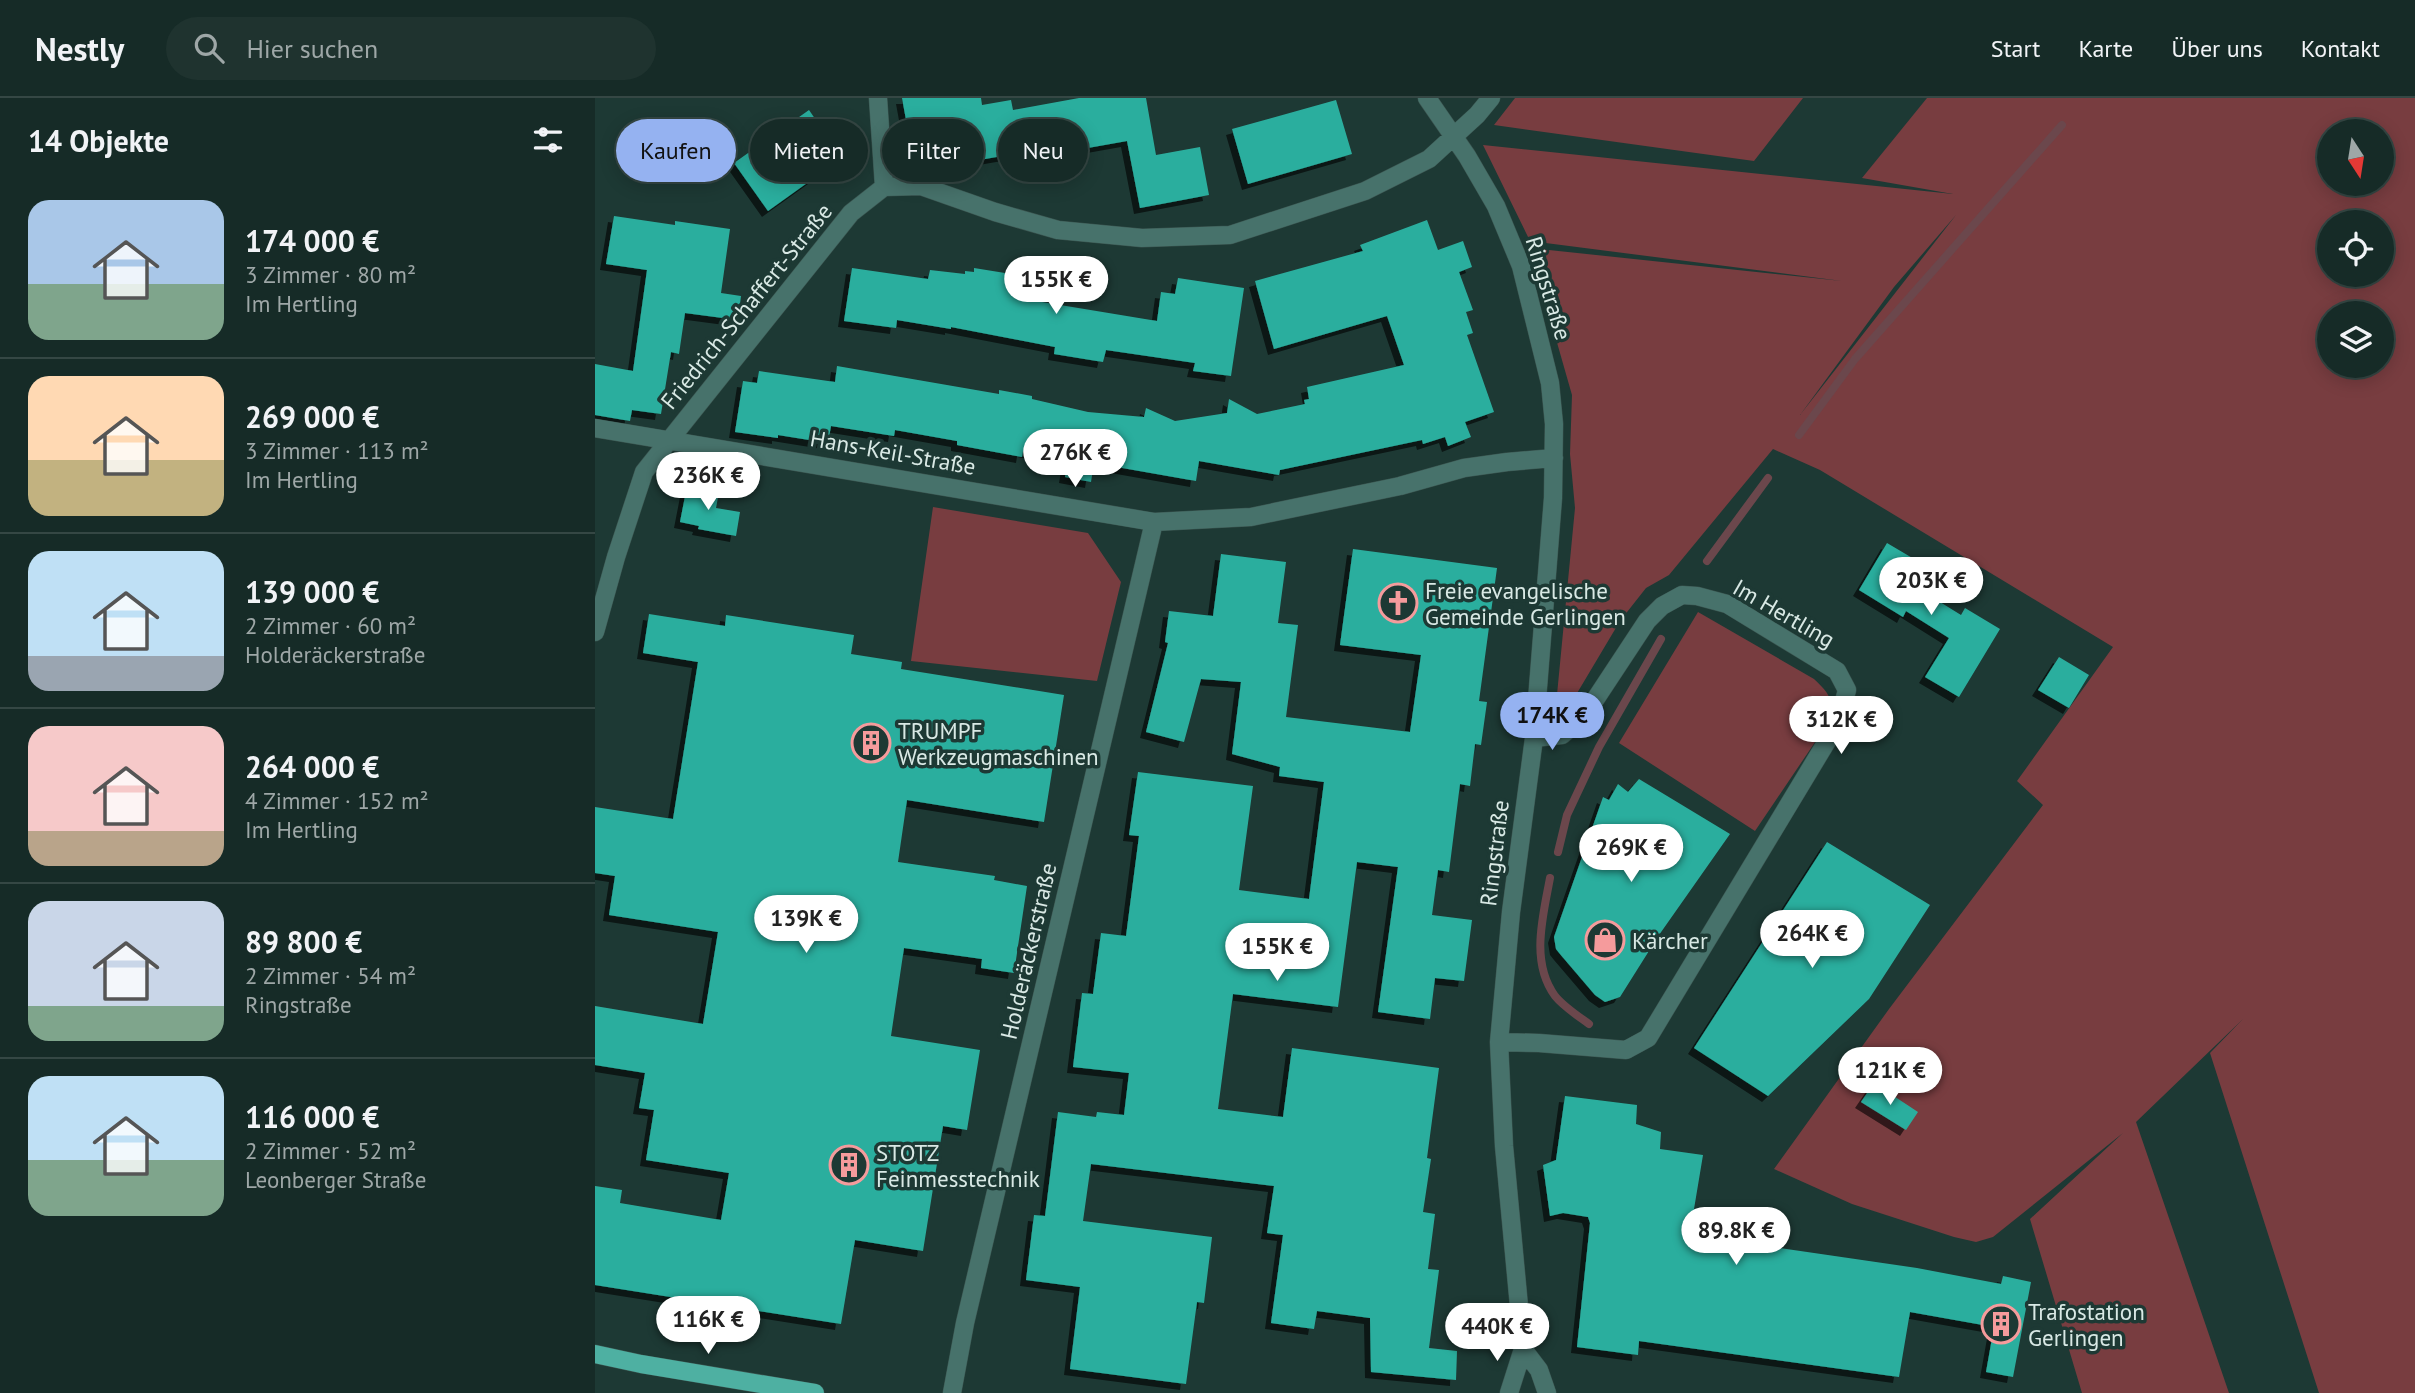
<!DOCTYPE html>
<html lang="de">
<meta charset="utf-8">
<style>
:root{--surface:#162b27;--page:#1f332f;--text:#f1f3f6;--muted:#9ea7a7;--line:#354744;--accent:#95b2f1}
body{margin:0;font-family:"PT Sans",sans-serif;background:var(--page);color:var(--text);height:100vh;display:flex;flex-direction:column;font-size:26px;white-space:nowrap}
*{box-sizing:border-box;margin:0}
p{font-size:23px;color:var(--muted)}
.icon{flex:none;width:38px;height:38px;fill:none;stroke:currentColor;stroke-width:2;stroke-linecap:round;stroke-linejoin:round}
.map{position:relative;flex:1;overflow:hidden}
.details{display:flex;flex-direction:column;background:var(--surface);width:595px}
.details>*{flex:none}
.top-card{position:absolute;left:21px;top:21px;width:665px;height:63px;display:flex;gap:14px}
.needle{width:46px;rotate:168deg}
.tools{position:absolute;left:1722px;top:21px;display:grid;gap:14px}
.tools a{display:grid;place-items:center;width:77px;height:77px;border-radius:50%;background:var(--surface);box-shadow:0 4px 18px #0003,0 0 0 2px var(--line);font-size:35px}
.price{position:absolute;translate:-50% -60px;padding:0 16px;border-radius:24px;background:#fff;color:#222;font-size:23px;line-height:46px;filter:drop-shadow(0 2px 4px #0008)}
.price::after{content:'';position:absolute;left:50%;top:42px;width:21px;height:16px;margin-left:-10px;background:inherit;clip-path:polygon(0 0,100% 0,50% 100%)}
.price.active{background:var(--accent);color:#111}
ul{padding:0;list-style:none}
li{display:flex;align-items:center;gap:21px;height:175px;padding:0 28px}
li+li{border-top:2px solid var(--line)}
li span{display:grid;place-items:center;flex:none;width:196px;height:140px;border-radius:21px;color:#555}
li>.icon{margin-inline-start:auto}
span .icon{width:84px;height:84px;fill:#fffc;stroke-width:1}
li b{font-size:30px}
h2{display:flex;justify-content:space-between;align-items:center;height:84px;padding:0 28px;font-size:30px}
.pill{padding:0 24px;border-radius:32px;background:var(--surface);box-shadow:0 4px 18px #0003,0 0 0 2px var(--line);font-size:24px;line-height:63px}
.pill.active{background:var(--accent);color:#111}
header{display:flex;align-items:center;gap:42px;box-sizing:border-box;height:98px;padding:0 35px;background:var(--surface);border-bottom:2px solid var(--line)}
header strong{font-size:33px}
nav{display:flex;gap:38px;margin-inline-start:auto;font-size:24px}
.search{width:490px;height:63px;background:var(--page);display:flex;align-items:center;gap:18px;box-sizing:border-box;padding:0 24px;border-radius:38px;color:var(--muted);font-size:26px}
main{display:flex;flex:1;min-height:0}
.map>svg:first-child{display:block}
</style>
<header>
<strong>Nestly</strong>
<div class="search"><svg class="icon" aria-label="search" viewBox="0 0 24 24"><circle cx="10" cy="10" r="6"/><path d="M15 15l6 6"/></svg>Hier suchen</div>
<nav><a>Start</a><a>Karte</a><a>Über uns</a><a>Kontakt</a></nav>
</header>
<main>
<section class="details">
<h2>14 Objekte<svg class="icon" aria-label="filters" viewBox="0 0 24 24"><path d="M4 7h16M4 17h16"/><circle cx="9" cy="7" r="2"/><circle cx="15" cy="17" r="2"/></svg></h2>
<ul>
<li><span style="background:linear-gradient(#a9c7e8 60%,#7fa58c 0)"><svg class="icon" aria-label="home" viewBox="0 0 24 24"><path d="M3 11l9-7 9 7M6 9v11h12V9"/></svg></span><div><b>174 000 €</b><p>3 Zimmer · 80 m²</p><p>Im Hertling</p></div></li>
<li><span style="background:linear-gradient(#ffd9b3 60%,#c2b280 0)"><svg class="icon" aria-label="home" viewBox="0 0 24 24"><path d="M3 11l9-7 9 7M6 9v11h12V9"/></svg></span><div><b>269 000 €</b><p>3 Zimmer · 113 m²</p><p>Im Hertling</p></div></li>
<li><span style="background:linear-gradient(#bfe0f5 75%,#9aa5b1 0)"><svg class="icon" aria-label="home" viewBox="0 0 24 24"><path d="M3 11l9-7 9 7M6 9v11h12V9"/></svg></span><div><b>139 000 €</b><p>2 Zimmer · 60 m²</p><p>Holderäckerstraße</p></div></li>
<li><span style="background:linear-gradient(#f6c9c9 75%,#b9a48a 0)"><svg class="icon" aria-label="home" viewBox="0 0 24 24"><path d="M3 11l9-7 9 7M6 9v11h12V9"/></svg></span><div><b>264 000 €</b><p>4 Zimmer · 152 m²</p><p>Im Hertling</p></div></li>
<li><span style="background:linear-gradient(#c9d6e8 75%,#7fa58c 0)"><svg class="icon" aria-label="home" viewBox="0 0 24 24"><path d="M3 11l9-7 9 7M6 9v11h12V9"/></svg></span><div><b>89 800 €</b><p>2 Zimmer · 54 m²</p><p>Ringstraße</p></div></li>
<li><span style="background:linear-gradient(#bfe0f5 60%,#7fa58c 0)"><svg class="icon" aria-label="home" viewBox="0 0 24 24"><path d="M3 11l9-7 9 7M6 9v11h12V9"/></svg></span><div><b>116 000 €</b><p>2 Zimmer · 52 m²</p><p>Leonberger Straße</p></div></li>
</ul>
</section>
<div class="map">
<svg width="1820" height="1295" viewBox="0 0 1820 1295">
<defs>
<filter id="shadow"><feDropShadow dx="-6" dy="6" stdDeviation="0" flood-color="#0009"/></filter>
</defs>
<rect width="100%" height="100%" fill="#1d3934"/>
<path fill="#783d40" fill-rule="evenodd" d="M920,0H1208L1159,63L899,27Z
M1332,0H1820V1295H1724L1615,955L1648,921L1541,1024L1634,1295H1487L1435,1121L1528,1035L1398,1139L1381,1144L1359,1139L1257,1106L1179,1071L1294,911L1448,707L1422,683L1518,549L1225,372L1178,351L1074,477L1051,490L1025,523L975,607H961L980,410L975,356L977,297L935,150L1247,183L935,143L888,47L1358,96L1267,80ZM1734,33H1787V86H1734ZM1361,117L1205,317L1299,189ZM1734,124H1787V177H1734ZM1734,215H1787V268H1734Z
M338,409L493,435L526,484L502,583L316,563Z
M1103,514L1219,581C1232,593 1241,603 1235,622L1160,733L1024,645Z"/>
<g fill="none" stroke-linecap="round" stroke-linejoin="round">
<path stroke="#6b474c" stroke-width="8" d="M1204,337L1260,261L1467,27
M1112,463L1173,380
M963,754L972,717L1004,649L1066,541
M955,780C948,818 935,864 960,898C969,909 983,918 994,926"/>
</g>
<path fill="#2cae9e" filter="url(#shadow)" d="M307,0H386L387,7L416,2L418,12L484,0H551L561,57L605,49L614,97L545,110L532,43L459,56L458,49L373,64L369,39L316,49Z
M741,2L757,56L653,86L637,31Z
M214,12L247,60L173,113L139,65Z
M19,118L80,127V123L135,131L126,195L146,198L143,222L90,215L84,256L76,254L66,316L37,312L35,323L0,317V266L38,273L52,172L11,166Z
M832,122L843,152L868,143L877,169L864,174L878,212L871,214L878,235L872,237L899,314L870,324L876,339L853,348L850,339L828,346L827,342L685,372L684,377L604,363L601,383L499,365L496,384L470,379L473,361L428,353L427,359L362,347V343L300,332L299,338L236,328L233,345L183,337V340L140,334L148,283L162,285L164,273L240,284L242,268L404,296V292L437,298V301L493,314L549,319L551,310L580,323L632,315L634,301L662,316L710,306L709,302L714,301L712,289L809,267L792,218L679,251L660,183L768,153L765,147Z
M257,170L333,181L335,172L370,176V173L379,174V170L410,175V180L417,181L416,184L440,188L439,193L449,195L447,204L562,223L566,194L580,196L583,180L649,190L636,278L598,273L600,265L511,252L508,264L459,256L460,249L356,229V231L302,222L301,230L249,223Z
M92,388L124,394L121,410L145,414L141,438L103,431L104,428L85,424Z
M1292,445L1336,471L1324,491L1366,517L1370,510L1405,531L1364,599L1330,579L1354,540L1311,513L1308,519L1264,492Z
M758,451L902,470L884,603L892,604L886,647L880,646L875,688L865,686L854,774L843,772L837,817L877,822L869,883L840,880L835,921L783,914L803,769L762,764L743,909L638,896L623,1011L688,1019L697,950L844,970L832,1060L836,1061L828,1114L840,1116L833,1171L844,1172L834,1250L862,1253L861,1282L776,1274L775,1220L722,1213L719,1231L676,1225L688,1137L672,1135L679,1088L496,1066L488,1123L617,1139L609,1205L602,1204L591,1286L475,1271L485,1189L431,1182L439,1117L450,1118L463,1014L501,1019L502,1014L529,1017L534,975L478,969L487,895L498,896L506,835L531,838L544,738L534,737L543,674L658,688L644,792L714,801L729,684L684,678L685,669L637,656L646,584L606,581L589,644L551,634L573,545L570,544L574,513L618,518L626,456L691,464L683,525L703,527L691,619L815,634L826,557L745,547Z
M54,516L130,528L131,517L259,537L256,556L307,564L306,571L469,597L449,724L312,702L303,764L400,778L399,782L432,788L419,875L386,870L387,861L309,850L296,938L385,952L372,1032L348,1028L328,1153L260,1142L246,1226L0,1187V1088L27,1092L25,1105L126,1122L134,1075L51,1062L59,1012L44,1010L50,975L0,967V908L108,926L123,834L14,817L20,778L0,775V709L78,721L103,564L48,555Z
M1464,559L1494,577L1474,610L1443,592Z
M1044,681L1135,736L1064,837L1025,899L1010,904L1000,897L965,856L961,851L959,839L1008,699L1014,702L1023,686L1033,694Z
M1232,744L1335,807L1274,901L1173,998L1099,950Z
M1279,985L1323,1014L1311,1032L1266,1004Z
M970,998L1042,1007L1041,1026L1066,1034L1065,1051L1108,1057L1099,1111L1131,1115L1130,1139L1171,1148L1322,1170L1406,1186L1408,1178L1436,1184L1418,1279L1391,1274L1399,1229L1315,1214L1304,1279L1044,1243L1043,1257L982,1249L995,1125L993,1119L968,1115L955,1118L948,1067L961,1062Z"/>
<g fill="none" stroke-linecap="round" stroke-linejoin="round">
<defs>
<path id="minor" d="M283,0L289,89
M832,0L872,58L901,108L926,168L955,285L959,326L958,400L939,640L916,814L904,944L909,1048L928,1251L914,1295
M0,330L559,424L656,419L805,388L869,370L912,364L959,360
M0,534L21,459L49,374L256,115L289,89L326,88L400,114L463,132L547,140L635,137L770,93L834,61L882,17L896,0
M904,944L944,945L1031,952L1053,940L1243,625L1252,592L1242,573L1132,506L1102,498L1087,497L1067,508L1052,523L990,617L967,637L939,640
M928,1251L944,1272L952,1295
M357,1295L370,1225L559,424"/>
<path id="major" d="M0,1256L46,1266L220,1295"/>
</defs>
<use href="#minor" stroke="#3b5550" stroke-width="19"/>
<use href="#major" stroke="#3b5550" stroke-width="19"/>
<use href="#minor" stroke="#47726b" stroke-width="18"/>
<use href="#major" stroke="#4eb0a2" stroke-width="18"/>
</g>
<defs>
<symbol id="church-ring" viewBox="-11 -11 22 22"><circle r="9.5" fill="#1d3934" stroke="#f59b9c" stroke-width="1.5"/><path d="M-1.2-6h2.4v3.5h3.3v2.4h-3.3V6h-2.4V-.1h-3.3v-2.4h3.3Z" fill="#f59b9c"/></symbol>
<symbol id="building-ring" viewBox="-11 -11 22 22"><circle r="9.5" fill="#1d3934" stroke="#f59b9c" stroke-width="1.5"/><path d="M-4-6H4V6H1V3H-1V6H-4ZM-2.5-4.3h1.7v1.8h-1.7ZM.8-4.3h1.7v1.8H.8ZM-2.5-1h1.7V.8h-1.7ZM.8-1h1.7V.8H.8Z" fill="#f59b9c"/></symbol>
<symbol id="shop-ring" viewBox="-11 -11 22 22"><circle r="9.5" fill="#1d3934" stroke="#f59b9c" stroke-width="1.5"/><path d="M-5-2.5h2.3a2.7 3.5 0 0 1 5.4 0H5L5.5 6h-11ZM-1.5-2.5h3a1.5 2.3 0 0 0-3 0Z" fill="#f59b9c"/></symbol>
</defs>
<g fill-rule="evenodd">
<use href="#church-ring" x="781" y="483" width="44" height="44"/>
<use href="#building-ring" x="254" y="623" width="44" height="44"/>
<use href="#shop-ring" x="988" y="820" width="44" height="44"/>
<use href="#building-ring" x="232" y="1045" width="44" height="44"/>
<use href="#building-ring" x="1384" y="1204" width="44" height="44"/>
</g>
<g text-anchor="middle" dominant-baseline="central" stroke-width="7" stroke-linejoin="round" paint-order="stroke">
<g font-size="23" fill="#d9e9e5" stroke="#1d3934">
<text transform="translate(954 190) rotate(73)">Ringstraße</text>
<text transform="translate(151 208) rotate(-51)">Friedrich-Schaffert-Straße</text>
<text transform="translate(298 354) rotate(10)">Hans-Keil-Straße</text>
<text transform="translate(1189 515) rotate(30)">Im Hertling</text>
<text transform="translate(899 755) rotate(-83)">Ringstraße</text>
<text transform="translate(433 853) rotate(-77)">Holderäckerstraße</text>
</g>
<g font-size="23" fill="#d9e9e5" stroke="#1d3934" text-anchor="start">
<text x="830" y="492">Freie evangelische<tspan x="830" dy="26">Gemeinde Gerlingen</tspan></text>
<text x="303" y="632">TRUMPF<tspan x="303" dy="26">Werkzeugmaschinen</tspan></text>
<text x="1037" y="842">Kärcher</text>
<text x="281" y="1054">STOTZ<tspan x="281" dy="26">Feinmesstechnik</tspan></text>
<text x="1433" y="1213">Trafostation<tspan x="1433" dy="26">Gerlingen</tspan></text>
</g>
</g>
</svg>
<div class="tools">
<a><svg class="needle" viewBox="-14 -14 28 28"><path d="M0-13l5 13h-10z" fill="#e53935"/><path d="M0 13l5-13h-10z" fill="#9ea7a7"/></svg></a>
<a><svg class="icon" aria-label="locate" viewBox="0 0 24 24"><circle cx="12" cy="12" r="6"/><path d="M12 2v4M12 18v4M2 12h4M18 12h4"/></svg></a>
<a><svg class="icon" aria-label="layers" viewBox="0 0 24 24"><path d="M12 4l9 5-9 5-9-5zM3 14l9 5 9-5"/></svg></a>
</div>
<b class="price" style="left:461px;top:218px">155K €</b>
<b class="price" style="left:480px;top:391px">276K €</b>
<b class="price" style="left:113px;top:414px">236K €</b>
<b class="price" style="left:1336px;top:519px">203K €</b>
<b class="price active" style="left:957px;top:654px">174K €</b>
<b class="price" style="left:1246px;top:658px">312K €</b>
<b class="price" style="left:1036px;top:786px">269K €</b>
<b class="price" style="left:211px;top:857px">139K €</b>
<b class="price" style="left:1217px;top:872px">264K €</b>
<b class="price" style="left:682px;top:885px">155K €</b>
<b class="price" style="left:1295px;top:1009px">121K €</b>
<b class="price" style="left:1141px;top:1169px">89.8K €</b>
<b class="price" style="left:113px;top:1258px">116K €</b>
<b class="price" style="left:902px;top:1265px">440K €</b>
<div class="top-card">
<a class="pill active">Kaufen</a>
<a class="pill">Mieten</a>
<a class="pill">Filter</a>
<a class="pill">Neu</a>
</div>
</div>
</main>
